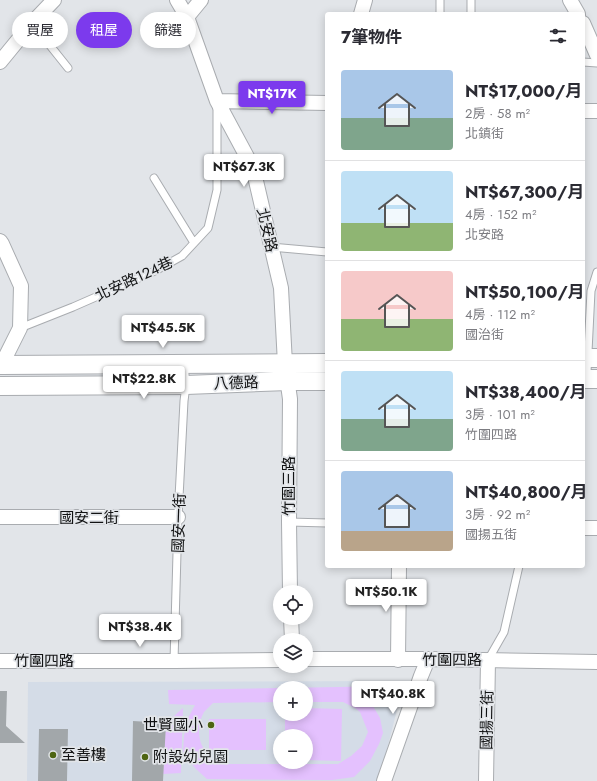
<!DOCTYPE html>
<html lang="zh-TW">
<meta charset="utf-8">
<style>
:root{--surface:#fff;--page:#f7f7f7;--text:#2b2b33;--muted:#7c7c81;--line:#e1e1e2;--accent:#7c3aed}
body{margin:0;font-family:Jost,"Noto Sans TC",sans-serif;background:var(--page);color:var(--text);height:100vh;display:flex;flex-direction:column;font-size:15px;white-space:nowrap}
*{box-sizing:border-box;margin:0}
p{font-size:13px;color:var(--muted)}
.icon{flex:none;width:22px;height:22px;fill:none;stroke:currentColor;stroke-width:2;stroke-linecap:round;stroke-linejoin:round}
.map{position:relative;flex:1;overflow:hidden}
.panel{position:absolute;left:325px;top:12px;width:260px;height:556px;display:flex;flex-direction:column;background:var(--surface);border-radius:4px;box-shadow:0 2px 10px #0003}
.panel>*{flex:none}
.banner{position:absolute;left:12px;top:12px;width:253px;height:36px;display:flex;gap:8px}
.fabs{position:absolute;left:273px;top:585px;display:grid;gap:8px}
.fabs a{display:grid;place-items:center;width:40px;height:40px;border-radius:50%;background:var(--surface);box-shadow:0 2px 10px #0003;font-size:20px}
.price{position:absolute;translate:-50% -34px;padding:0 9px;border-radius:4px;background:#fff;color:#222;font-size:13px;line-height:26px;filter:drop-shadow(0 1px 2px #0008)}
.price::after{content:'';position:absolute;left:50%;top:24px;width:12px;height:9px;margin-left:-6px;background:inherit;clip-path:polygon(0 0,100% 0,50% 100%)}
.price.active{background:var(--accent);color:#fff}
ul{padding:0;list-style:none}
li{display:flex;align-items:center;gap:12px;height:100px;padding:0 16px}
li+li{border-top:1px solid var(--line)}
li span{display:grid;place-items:center;flex:none;width:112px;height:80px;border-radius:4px;color:#555}
li>.icon{margin-inline-start:auto}
span .icon{width:48px;height:48px;fill:#fffc;stroke-width:1}
li b{font-size:17px}
h2{display:flex;justify-content:space-between;align-items:center;height:48px;padding:0 16px;font-size:17px}
.chip{padding:0 14px;border-radius:18px;background:var(--surface);box-shadow:0 2px 10px #0003;font-size:14px;line-height:36px}
.chip.active{background:var(--accent);color:#fff}
.map>svg:first-child{display:block}
</style>
<div class="map">
<svg width="597" height="781" viewBox="0 0 597 781">
<rect width="100%" height="100%" fill="#e2e5e9"/>
<path fill="#d4dce7" fill-rule="evenodd" d="M393,681L402,690L379,781H27L28,682ZM280,688H306V714H280ZM280,736H306V762H280Z"/>
<path fill="#e4c1fe" d="M390,686L392,700L370,701L380,718L383,733L379,744L370,761L354,777L332,780L207,779L196,769L183,754L184,736L188,718L195,705L169,704L168,690L280,688V702L213,703C210,706 207,709 204,712C197,724 197,741 206,752C209,757 216,760 221,764H338L351,756L362,746L368,732L360,712L355,708L343,702H306V688H286Z
M183,708L181,773L163,774L166,723Z
M306,708L342,709L341,761L306,760V736H285V714H306Z
M209,719H266V750H209Z"/>
<path fill="#a2a7aa" d="M0,691H7L6,726L25,743H0Z
M133,721L166,723L163,781H132Z
M39,729H68L67,781H38Z"/>
<g fill="none" stroke-linecap="round" stroke-linejoin="round">
<defs>
<path id="service" d="M440,14V0
M471,14V0
M32,23L68,68
M583,62L597,63
M154,178L194,243
M271,247L327,252
M20,328L73,307L155,271L182,256L208,228L217,190V106
M583,378L587,372L591,291L597,272
M289,522L327,523
M488,660L504,632L519,566
M174,661L178,517L184,401L186,385L184,364"/>
<path id="minor" d="M177,0L187,17L217,101L253,168L281,288L285,364L290,399L289,522L290,592
M570,0L578,14
M361,14L365,0
M187,17L201,0
M583,23L597,55
M0,62L32,23L54,0
M217,101L327,103
M583,111H597
M0,241L2,244L21,286L20,328L6,356L0,363
M0,517H178
M583,528H597
M291,618L292,640
M306,659H428L597,662
M398,660L399,566
M0,661H174L280,660
M384,781L421,676L428,659
M486,781L488,660"/>
<path id="tertiary" d="M583,358H597
M0,365L327,363
M583,379H597
M0,386L186,385L288,381H327"/>
</defs>
<use href="#service" stroke="#a9acb0" stroke-width="9"/>
<use href="#minor" stroke="#a9acb0" stroke-width="16"/>
<use href="#tertiary" stroke="#a9acb0" stroke-width="20"/>
<use href="#service" stroke="#fff" stroke-width="7"/>
<use href="#minor" stroke="#fff" stroke-width="14"/>
<use href="#tertiary" stroke="#fff" stroke-width="18"/>
</g>
<g fill="#4e6512" stroke="#e2e5e9" stroke-width="1.5">
<circle cx="211" cy="725" r="4"/>
<circle cx="53" cy="755" r="4"/>
<circle cx="145" cy="757" r="4"/>
</g>
<g text-anchor="middle" dominant-baseline="central" stroke-width="3.5" stroke-linejoin="round" paint-order="stroke">
<g font-size="15" fill="#121314" stroke="#e2e5e9">
<text transform="translate(267 230) rotate(77)">北安路</text>
<text transform="translate(134 279) rotate(-25)">北安路124巷</text>
<text transform="translate(236 383) rotate(-2)">八德路</text>
<text transform="translate(289 486) rotate(-90)">竹圍三路</text>
<text x="89" y="518">國安二街</text>
<text transform="translate(179 523) rotate(-88)">國安一街</text>
<text x="452" y="660">竹圍四路</text>
<text x="44" y="661">竹圍四路</text>
<text transform="translate(487 720) rotate(-89)">國揚三街</text>
</g>
<g font-size="15" fill="#121314" stroke="#e2e5e9" text-anchor="start">
<text x="203" y="725" text-anchor="end">世賢國小</text>
<text x="61" y="755">至善樓</text>
<text x="153" y="757">附設幼兒園</text>
</g>
</g>
</svg>
<div class="fabs">
<a><svg class="icon" aria-label="locate" viewBox="0 0 24 24"><circle cx="12" cy="12" r="6"/><path d="M12 2v4M12 18v4M2 12h4M18 12h4"/></svg></a>
<a><svg class="icon" aria-label="layers" viewBox="0 0 24 24"><path d="M12 4l9 5-9 5-9-5zM3 14l9 5 9-5"/></svg></a>
<a>+</a>
<a>−</a>
</div>
<b class="price active" style="left:272px;top:115px">NT$17K</b>
<b class="price" style="left:244px;top:188px">NT$67.3K</b>
<b class="price" style="left:163px;top:349px">NT$45.5K</b>
<b class="price" style="left:144px;top:400px">NT$22.8K</b>
<b class="price" style="left:386px;top:613px">NT$50.1K</b>
<b class="price" style="left:140px;top:648px">NT$38.4K</b>
<b class="price" style="left:393px;top:715px">NT$40.8K</b>
<div class="banner">
<a class="chip">買屋</a>
<a class="chip active">租屋</a>
<a class="chip">篩選</a>
</div>
<section class="panel">
<h2>7筆物件<svg class="icon" aria-label="filters" viewBox="0 0 24 24"><path d="M4 7h16M4 17h16"/><circle cx="9" cy="7" r="2"/><circle cx="15" cy="17" r="2"/></svg></h2>
<ul>
<li><span style="background:linear-gradient(#a9c7e8 60%,#7fa58c 0)"><svg class="icon" aria-label="home" viewBox="0 0 24 24"><path d="M3 11l9-7 9 7M6 9v11h12V9"/></svg></span><div><b>NT$17,000/月</b><p>2房 · 58 m²</p><p>北鎮街</p></div></li>
<li><span style="background:linear-gradient(#bfe0f5 65%,#8fb573 0)"><svg class="icon" aria-label="home" viewBox="0 0 24 24"><path d="M3 11l9-7 9 7M6 9v11h12V9"/></svg></span><div><b>NT$67,300/月</b><p>4房 · 152 m²</p><p>北安路</p></div></li>
<li><span style="background:linear-gradient(#f6c9c9 60%,#8fb573 0)"><svg class="icon" aria-label="home" viewBox="0 0 24 24"><path d="M3 11l9-7 9 7M6 9v11h12V9"/></svg></span><div><b>NT$50,100/月</b><p>4房 · 112 m²</p><p>國治街</p></div></li>
<li><span style="background:linear-gradient(#bfe0f5 60%,#7fa58c 0)"><svg class="icon" aria-label="home" viewBox="0 0 24 24"><path d="M3 11l9-7 9 7M6 9v11h12V9"/></svg></span><div><b>NT$38,400/月</b><p>3房 · 101 m²</p><p>竹圍四路</p></div></li>
<li><span style="background:linear-gradient(#a9c7e8 75%,#b9a48a 0)"><svg class="icon" aria-label="home" viewBox="0 0 24 24"><path d="M3 11l9-7 9 7M6 9v11h12V9"/></svg></span><div><b>NT$40,800/月</b><p>3房 · 92 m²</p><p>國揚五街</p></div></li>
</ul>
</section>
</div>
